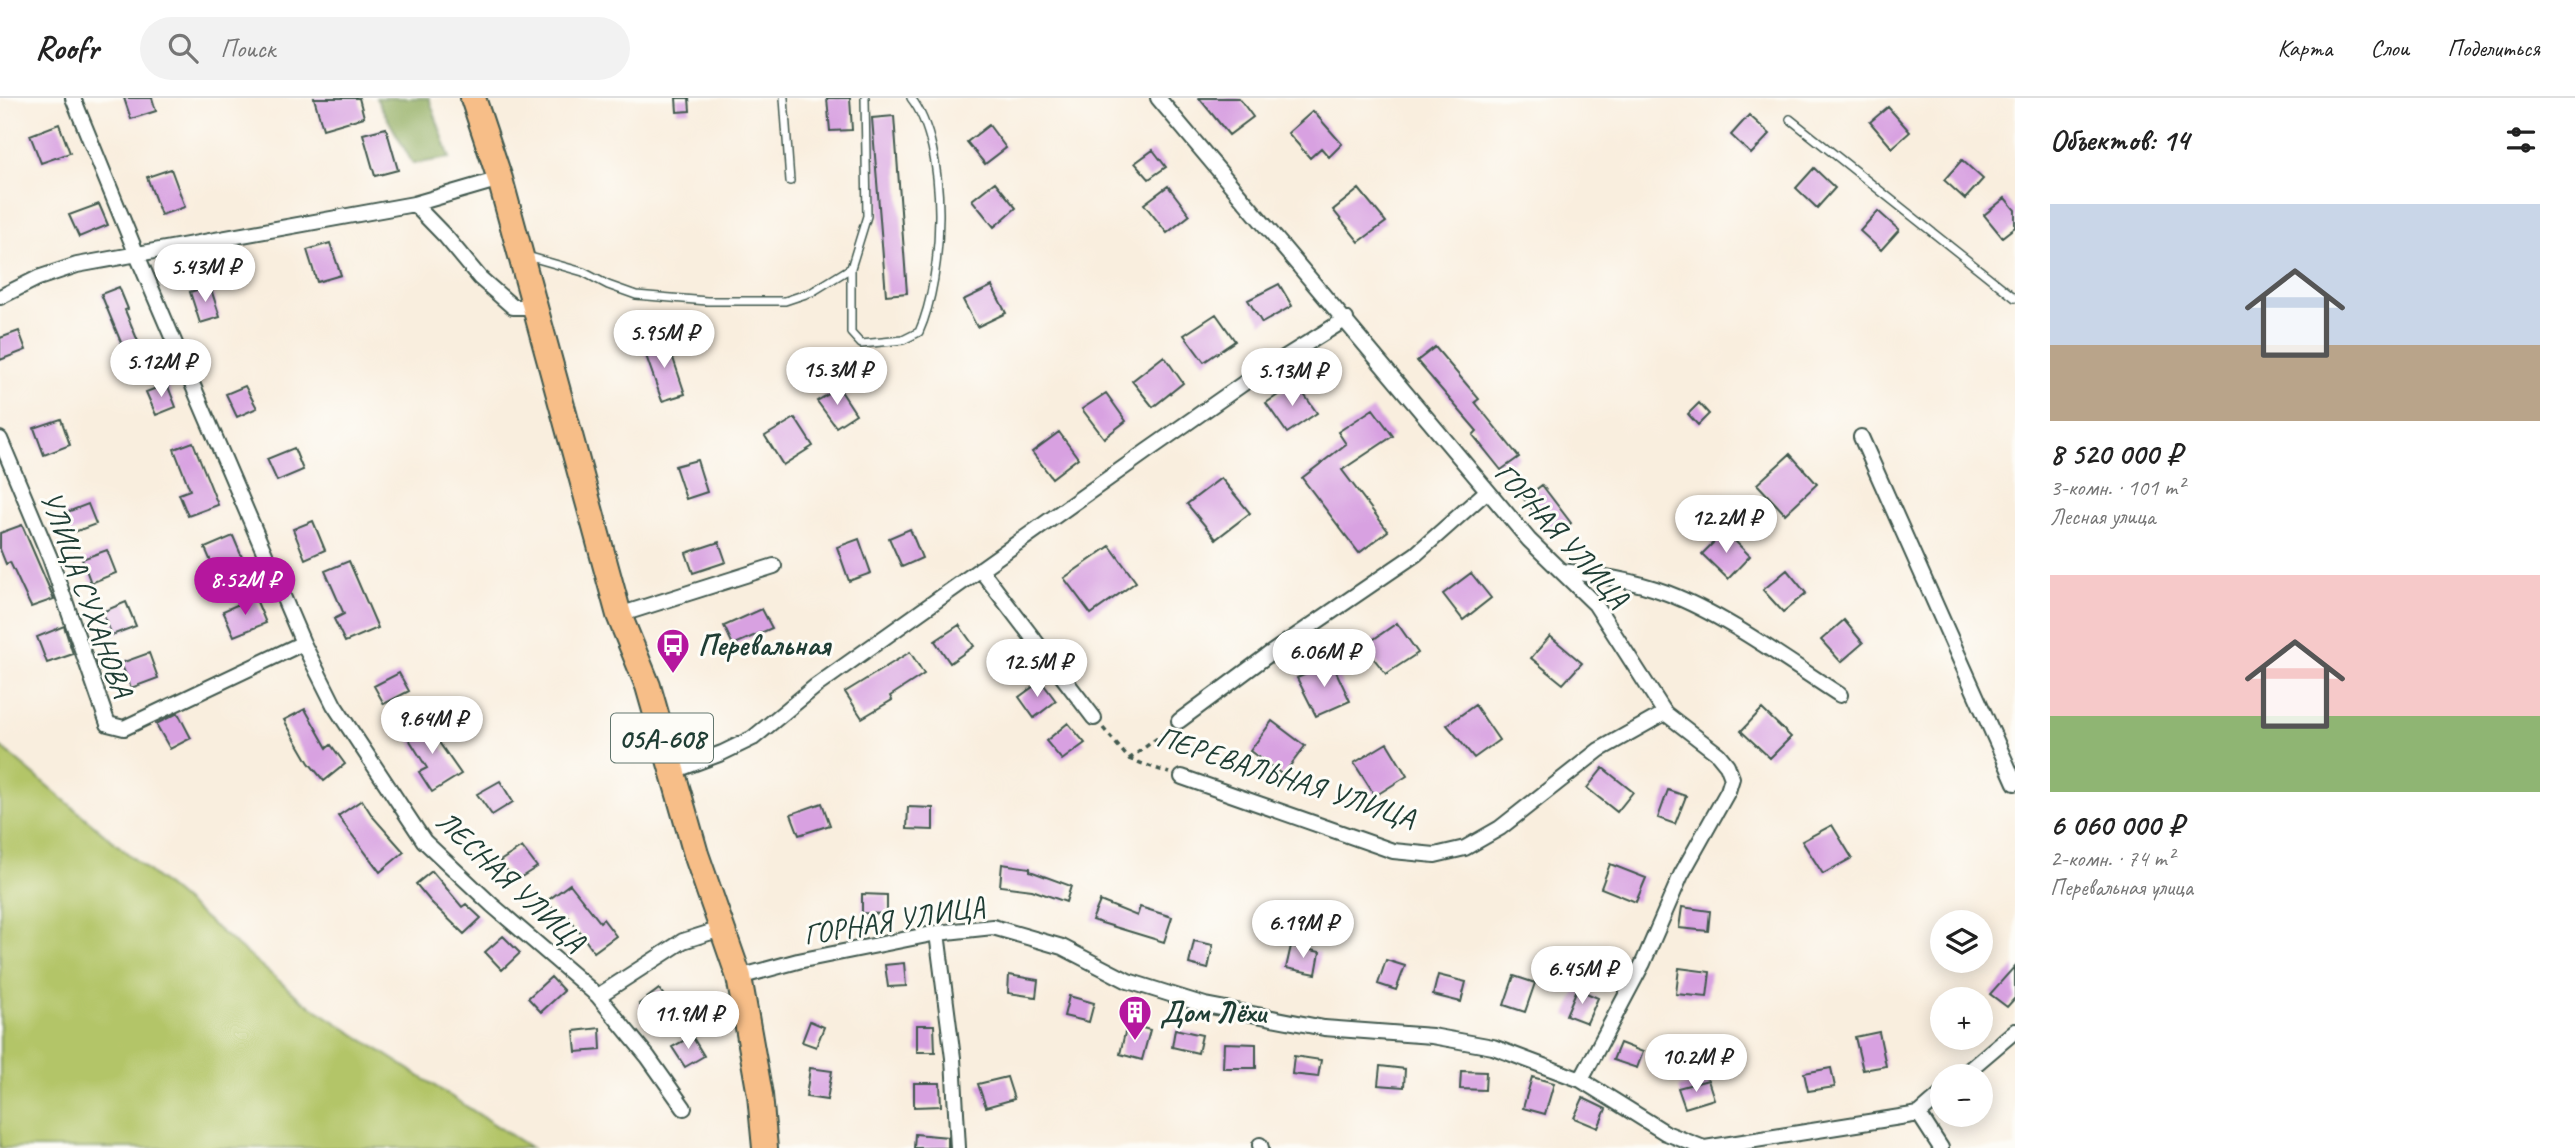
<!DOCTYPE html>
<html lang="ru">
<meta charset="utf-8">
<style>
:root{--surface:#fff;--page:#f2f2f2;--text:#222;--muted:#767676;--line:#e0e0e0;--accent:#b5179e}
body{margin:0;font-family:Caveat,sans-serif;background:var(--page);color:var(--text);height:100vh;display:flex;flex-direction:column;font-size:26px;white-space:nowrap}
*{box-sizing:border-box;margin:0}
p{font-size:23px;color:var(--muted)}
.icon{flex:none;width:38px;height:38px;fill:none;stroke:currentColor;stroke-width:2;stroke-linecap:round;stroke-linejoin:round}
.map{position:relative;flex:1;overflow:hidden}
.sheet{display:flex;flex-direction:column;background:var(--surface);width:560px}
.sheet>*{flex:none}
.fabs{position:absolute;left:1930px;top:812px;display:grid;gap:14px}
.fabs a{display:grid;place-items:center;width:63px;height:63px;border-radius:50%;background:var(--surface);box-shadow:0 4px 18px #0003;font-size:35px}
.price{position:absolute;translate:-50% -60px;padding:0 16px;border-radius:24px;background:#fff;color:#222;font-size:23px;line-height:46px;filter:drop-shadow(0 2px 4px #0008)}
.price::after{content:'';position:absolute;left:50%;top:42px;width:21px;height:16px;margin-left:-10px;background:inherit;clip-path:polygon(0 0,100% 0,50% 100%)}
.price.selected{background:var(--accent);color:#fff}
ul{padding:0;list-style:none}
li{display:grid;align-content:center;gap:14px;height:371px;padding:0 35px}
li span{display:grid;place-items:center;height:217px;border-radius:0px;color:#555}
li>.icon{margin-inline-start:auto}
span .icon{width:126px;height:126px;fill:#fffc;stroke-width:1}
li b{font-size:30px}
h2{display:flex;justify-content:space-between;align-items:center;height:84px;padding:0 35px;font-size:30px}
header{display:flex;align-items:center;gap:42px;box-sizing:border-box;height:98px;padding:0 35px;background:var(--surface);border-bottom:2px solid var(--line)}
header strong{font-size:33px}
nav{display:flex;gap:38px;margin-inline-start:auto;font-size:24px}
.search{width:490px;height:63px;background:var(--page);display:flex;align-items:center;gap:18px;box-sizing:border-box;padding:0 24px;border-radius:38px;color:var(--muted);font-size:26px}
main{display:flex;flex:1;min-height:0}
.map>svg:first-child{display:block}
</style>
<header>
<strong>Roofr</strong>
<div class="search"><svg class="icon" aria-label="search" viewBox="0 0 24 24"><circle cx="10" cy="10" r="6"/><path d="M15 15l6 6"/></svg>Поиск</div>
<nav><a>Карта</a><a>Слои</a><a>Поделиться</a></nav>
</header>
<main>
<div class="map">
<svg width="2015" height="1050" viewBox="0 0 2015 1050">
<rect width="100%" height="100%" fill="#fdfcf7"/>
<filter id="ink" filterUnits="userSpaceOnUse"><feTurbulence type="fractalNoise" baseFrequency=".0143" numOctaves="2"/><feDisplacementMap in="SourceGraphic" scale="14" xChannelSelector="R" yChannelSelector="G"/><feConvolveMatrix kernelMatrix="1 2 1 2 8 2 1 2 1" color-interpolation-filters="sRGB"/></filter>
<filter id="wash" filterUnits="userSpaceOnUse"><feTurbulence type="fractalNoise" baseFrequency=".00686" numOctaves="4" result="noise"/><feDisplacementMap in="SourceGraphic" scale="28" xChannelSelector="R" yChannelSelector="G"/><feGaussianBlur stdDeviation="1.57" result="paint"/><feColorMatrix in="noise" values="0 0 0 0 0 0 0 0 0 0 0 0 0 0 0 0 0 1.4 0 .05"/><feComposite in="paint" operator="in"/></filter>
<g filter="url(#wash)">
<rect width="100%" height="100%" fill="#f9eede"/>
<path fill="#b3c568" stroke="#69814e" stroke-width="2" d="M0,648L303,903L531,1050H0Z"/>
<path fill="#8eaa5c" stroke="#567448" stroke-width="2" d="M376,0H429L450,60L413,66Z"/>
<g id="blocks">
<path fill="#d8a1e1" d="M124,0H152L156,13L131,21Z
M314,0H359L364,19L323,31Z
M676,0H689L690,13L677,14Z
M827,0H850L852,32L830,33Z
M1199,0H1239L1253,19L1229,37Z
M1888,9L1910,34L1892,50L1870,24Z
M1313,13L1342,46L1329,59L1321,50L1310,60L1288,35Z
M1749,17L1770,36L1751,56L1731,37Z
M894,18L907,195L886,197L872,20Z
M59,26L70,55L41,65L30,37Z
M989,27L1006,50L985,66L967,44Z
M386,30L398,72L375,78L363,36Z
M1153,52L1166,69L1149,81L1135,65Z
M1962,62L1983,81L1965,101L1944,82Z
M1814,70L1835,90L1817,110L1796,90Z
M171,71L185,109L161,117L147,79Z
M995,84L1016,110L994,129L972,102Z
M1168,88L1190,117L1167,135L1144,106Z
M1359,91L1386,124L1359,144L1333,112Z
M2005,100L2015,112V129L2002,139L1984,117Z
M99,106L108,127L79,139L69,117Z
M1878,113L1899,132L1881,152L1860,133Z
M330,145L341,177L317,184L307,152Z
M1279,186L1292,208L1262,225L1248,202Z
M210,188L220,219L200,225L190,194Z
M992,188L1006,215L977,229L963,202Z
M119,189L128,211L125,212L142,253L127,259L101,196Z
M1216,216L1235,243L1204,264L1184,237Z
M19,233L26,252L0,262V240Z
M667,242L685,296L662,303L643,249Z
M1435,249L1479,301L1475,304L1519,359L1501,372L1473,337L1477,333L1417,263Z
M1164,258L1183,285L1153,309L1132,283Z
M1296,285L1317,315L1287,335L1266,305Z
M167,286L176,309L156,317L146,294Z
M245,288L257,310L237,319L226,296Z
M839,290L856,316L836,329L817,303Z
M1106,295L1126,323L1104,340L1082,311Z
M1699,305L1709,316L1698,327L1688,316Z
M1373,311L1393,338L1342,372L1388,433L1359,455L1302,380L1346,346L1338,334Z
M795,320L813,348L783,367L765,338Z
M61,321L70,347L44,357L34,330Z
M1059,334L1078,360L1052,380L1032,354Z
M193,344L218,407L188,418L179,396L190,392L174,351Z
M294,350L303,372L277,383L267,361Z
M1790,356L1817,386L1785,416L1757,386Z
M697,362L707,394L686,401L675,368Z
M1221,380L1250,415L1216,441L1187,406Z
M1542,387L1571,425L1554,439L1524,401Z
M88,406L96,426L69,436L62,416Z
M313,423L325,452L305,461L293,431Z
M22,427L54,501L31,509L10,464L6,466L0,451V435Z
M910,431L922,460L902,469L889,440Z
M1725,433L1750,458L1728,481L1702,456Z
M233,438L247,471L219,482L205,450Z
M859,441L871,475L849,483L837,449Z
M719,444L726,464L693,475L686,455Z
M1110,448L1136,484L1091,516L1064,480Z
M107,452L116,475L91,485L82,461Z
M349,463L378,530L345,544L334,521L344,516L325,473Z
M1787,472L1806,495L1783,514L1763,492Z
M1471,475L1491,500L1463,522L1443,496Z
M255,499L266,525L234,538L223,513Z
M126,504L136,528L112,537L102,514Z
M762,511L772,530L733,547L724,528Z
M1844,522L1863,545L1841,564L1821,542Z
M1397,525L1418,555L1386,576L1364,548Z
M959,527L974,548L950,565L935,543Z
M64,528L73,556L47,565L37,539Z
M1550,538L1582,565L1563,586L1531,560Z
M910,554L924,576L890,598L892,602L862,620L845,594Z
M149,555L158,580L131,590L121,565Z
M1332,565L1350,603L1316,618L1297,580Z
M399,575L409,593L384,606L374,588Z
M1041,583L1056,603L1034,620L1019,599Z
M1475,607L1499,642L1474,660L1447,627Z
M305,611L327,650L331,647L345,666L324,683L309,665L284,622Z
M1762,611L1791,639L1770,660L1741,633Z
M178,615L191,640L170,651L156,626Z
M426,621L436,640L461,676L432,694L419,674L427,670L404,633Z
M1272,623L1305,648L1283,677L1250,653Z
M1068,625L1085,645L1062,662L1046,643Z
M1387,645L1407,678L1375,698L1354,665Z
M1603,670L1633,694L1617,714L1587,690Z
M500,683L513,704L492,717L477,696Z
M1668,692L1686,698L1675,726L1658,720Z
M362,702L373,719L404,754L380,774L338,718Z
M822,705L830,727L799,737L791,716Z
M908,709L933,710V732L907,731Z
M1832,727L1852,760L1823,776L1802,743Z
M522,749L537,769L515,783L500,763Z
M1002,766L1030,770V773L1071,788L1066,804L1032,792L1000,788Z
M1610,766L1646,780L1636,804L1601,790Z
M432,773L462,809L466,806L481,820L464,836L431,804L416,786Z
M570,786L600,824L603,821L616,838L594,854L568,818L563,823L547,803Z
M862,796L887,797V816L862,815Z
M1100,803L1137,818L1140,809L1172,819L1164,844L1092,822Z
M1682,809L1710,813L1708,833L1679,830Z
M503,838L520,855L502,872L485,854Z
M1194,843L1213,847L1208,871L1189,866Z
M1291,848L1320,854L1316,876L1286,870Z
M1386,862L1405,868L1396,892L1378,886Z
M904,865L906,888L888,889L885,867Z
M2015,868V900L2007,909L1990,896Z
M1679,870L1710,874L1707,899L1676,896Z
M1009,877L1038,882L1036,899L1008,895Z
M1438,877L1466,884L1461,904L1433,897Z
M1514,878L1535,885L1525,914L1504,907Z
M551,879L564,893L541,914L528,900Z
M659,891L672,908L652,924L639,906Z
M1577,891L1598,900L1587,925L1566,917Z
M1069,898L1094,905L1089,924L1064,918Z
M810,923L824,929L816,949L802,944Z
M1127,926L1150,932L1142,962L1120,956Z
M917,927H934L935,954H917Z
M600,930L601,952L576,954L574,933Z
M1175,931L1202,937L1198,955L1172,949Z
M1879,934L1886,968L1863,972L1855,939Z
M692,938L704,958L685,969L672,949Z
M1224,945L1256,946V970H1223Z
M1620,945L1643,954L1637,970L1613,962Z
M1294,958L1321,962L1318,979L1292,976Z
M1380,968L1405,971L1404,989L1378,987Z
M810,970L832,973L827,1002L806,999Z
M1831,970L1835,989L1808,993L1804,975Z
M1461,973L1486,974L1485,992L1460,991Z
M1007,979L1014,1001L986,1009L978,986Z
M1532,979L1554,985L1545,1016L1523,1010Z
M1708,982L1714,1001L1685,1010L1678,990Z
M914,985H940L941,1008L914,1009Z
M1583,1000L1606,1011L1598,1030L1574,1020Z
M915,1036L948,1039V1050H914Z"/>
</g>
</g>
<g filter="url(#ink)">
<use href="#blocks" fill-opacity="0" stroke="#40584e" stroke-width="2"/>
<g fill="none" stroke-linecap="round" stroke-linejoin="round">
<defs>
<path id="service" d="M784,0L790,83
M1790,21L2015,200
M527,158L583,174L608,187L636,197L707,203H785L812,194L851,170L867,118L865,0
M851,170V235L861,246L903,242L919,234C944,179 950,50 911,0"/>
<path id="minor" d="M73,0L137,157L303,545L334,607L424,743L492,807L598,898L648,959L684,1010
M1158,0L1529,442L1595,506L1665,615L1718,656L1727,667L1732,680L1728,693L1681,777L1643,865L1581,982
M414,106L446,139L480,180L513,209H534
M0,199L38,180L77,167L414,106L500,81
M1861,339L2015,685
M0,341L50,460L108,626L124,630L303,545
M980,471L1094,620
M1561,473C1597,477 1633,482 1667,495C1725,517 1787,563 1840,597
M619,517L774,468
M1179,623L1268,557L1416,456L1487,393
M671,674L722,655L753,640L816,588L1147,353L1247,283L1346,221
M1182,679L1393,753L1435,757L1465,750L1500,730L1599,652L1665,615
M937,835L953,960L958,1050
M739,879L798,863L937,835L993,829L1062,849L1128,883L1205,907L1324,930L1432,938L1493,949L1581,982L1666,1035L1704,1050
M598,898L683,843L721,831
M1962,978L2015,933
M1919,1016L1941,1050
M1260,1047L1261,1050
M1705,1050L1919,1016L1942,996"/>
<path id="trunk" d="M473,0L500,81L619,517L648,588L696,756L739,879L760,997L765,1050"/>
</defs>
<use href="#service" stroke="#40584e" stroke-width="10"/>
<use href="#minor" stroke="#40584e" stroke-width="18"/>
<use href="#trunk" stroke="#40584e" stroke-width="28"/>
<path stroke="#40584e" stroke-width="3.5" stroke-dasharray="5 5" stroke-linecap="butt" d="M1103,630L1129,661L1169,675
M1129,661L1167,633"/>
<use href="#service" stroke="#fff" stroke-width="7"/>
<use href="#minor" stroke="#fff" stroke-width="14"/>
<use href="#trunk" stroke="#f7be88" stroke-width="24"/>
</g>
</g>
<defs>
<symbol id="bus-pin" viewBox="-11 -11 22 30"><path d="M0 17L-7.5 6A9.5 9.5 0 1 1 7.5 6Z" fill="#b5179e" stroke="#fdfcf7"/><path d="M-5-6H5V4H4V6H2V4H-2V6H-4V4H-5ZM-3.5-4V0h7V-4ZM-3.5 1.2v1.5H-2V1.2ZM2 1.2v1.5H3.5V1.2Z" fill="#fff"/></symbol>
<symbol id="building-pin" viewBox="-11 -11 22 30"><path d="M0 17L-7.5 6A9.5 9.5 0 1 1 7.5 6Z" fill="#b5179e" stroke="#fdfcf7"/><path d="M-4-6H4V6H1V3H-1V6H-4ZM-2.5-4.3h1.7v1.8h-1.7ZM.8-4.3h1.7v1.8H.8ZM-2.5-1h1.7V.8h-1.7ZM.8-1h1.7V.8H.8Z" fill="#fff"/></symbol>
</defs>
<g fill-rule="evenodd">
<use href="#bus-pin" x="654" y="528" width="38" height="52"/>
<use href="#building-pin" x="1116" y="895" width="38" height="52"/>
</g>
<g text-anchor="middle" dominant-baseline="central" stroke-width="6" stroke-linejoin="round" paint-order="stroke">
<rect fill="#fdfcf7" stroke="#62766e" stroke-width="2" x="611" y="615.5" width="102" height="49" rx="5"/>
<g font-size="28" font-weight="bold" fill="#1f3d34">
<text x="662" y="640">05А-608</text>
</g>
<g font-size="30" fill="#1f3d34" stroke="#fdfcf7">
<text transform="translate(1562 437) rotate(48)">ГОРНАЯ УЛИЦА</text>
<text transform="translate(87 496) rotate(70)">УЛИЦА СУХАНОВА</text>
<text transform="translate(1286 679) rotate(18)">ПЕРЕВАЛЬНАЯ УЛИЦА</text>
<text transform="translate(511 783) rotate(43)">ЛЕСНАЯ УЛИЦА</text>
<text transform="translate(894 822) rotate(-9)">ГОРНАЯ УЛИЦА</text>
</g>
<g font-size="30" font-weight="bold" fill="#1f3d34" stroke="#fdfcf7" text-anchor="start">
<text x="698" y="547">Перевальная</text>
<text x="1160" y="914">Дом Лёхи</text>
</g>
</g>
</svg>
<div class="fabs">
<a><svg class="icon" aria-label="layers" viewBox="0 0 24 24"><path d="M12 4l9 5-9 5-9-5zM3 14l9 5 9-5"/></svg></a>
<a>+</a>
<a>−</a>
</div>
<b class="price" style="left:205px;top:206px">5.43M ₽</b>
<b class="price" style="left:664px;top:272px">5.95M ₽</b>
<b class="price" style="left:161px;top:301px">5.12M ₽</b>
<b class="price" style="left:837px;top:309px">15.3M ₽</b>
<b class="price" style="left:1292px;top:310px">5.13M ₽</b>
<b class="price" style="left:1726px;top:457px">12.2M ₽</b>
<b class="price selected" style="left:245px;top:519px">8.52M ₽</b>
<b class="price" style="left:1324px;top:591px">6.06M ₽</b>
<b class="price" style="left:1037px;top:601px">12.5M ₽</b>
<b class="price" style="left:432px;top:658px">9.64M ₽</b>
<b class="price" style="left:1303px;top:862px">6.19M ₽</b>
<b class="price" style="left:1582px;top:908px">6.45M ₽</b>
<b class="price" style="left:688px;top:953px">11.9M ₽</b>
<b class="price" style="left:1696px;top:996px">10.2M ₽</b>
</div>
<section class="sheet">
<h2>Объектов: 14<svg class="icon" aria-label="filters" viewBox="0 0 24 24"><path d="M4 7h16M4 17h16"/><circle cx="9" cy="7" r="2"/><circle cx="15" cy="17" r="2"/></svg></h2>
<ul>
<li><span style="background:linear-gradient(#c9d6e8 65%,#b9a48a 0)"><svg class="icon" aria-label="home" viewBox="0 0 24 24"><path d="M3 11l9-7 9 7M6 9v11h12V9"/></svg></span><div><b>8 520 000 ₽</b><p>3-комн. · 101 m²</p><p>Лесная улица</p></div></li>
<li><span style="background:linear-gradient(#f6c9c9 65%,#8fb573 0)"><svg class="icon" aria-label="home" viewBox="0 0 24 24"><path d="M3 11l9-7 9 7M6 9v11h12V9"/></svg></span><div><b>6 060 000 ₽</b><p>2-комн. · 74 m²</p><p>Перевальная улица</p></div></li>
</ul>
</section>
</main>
